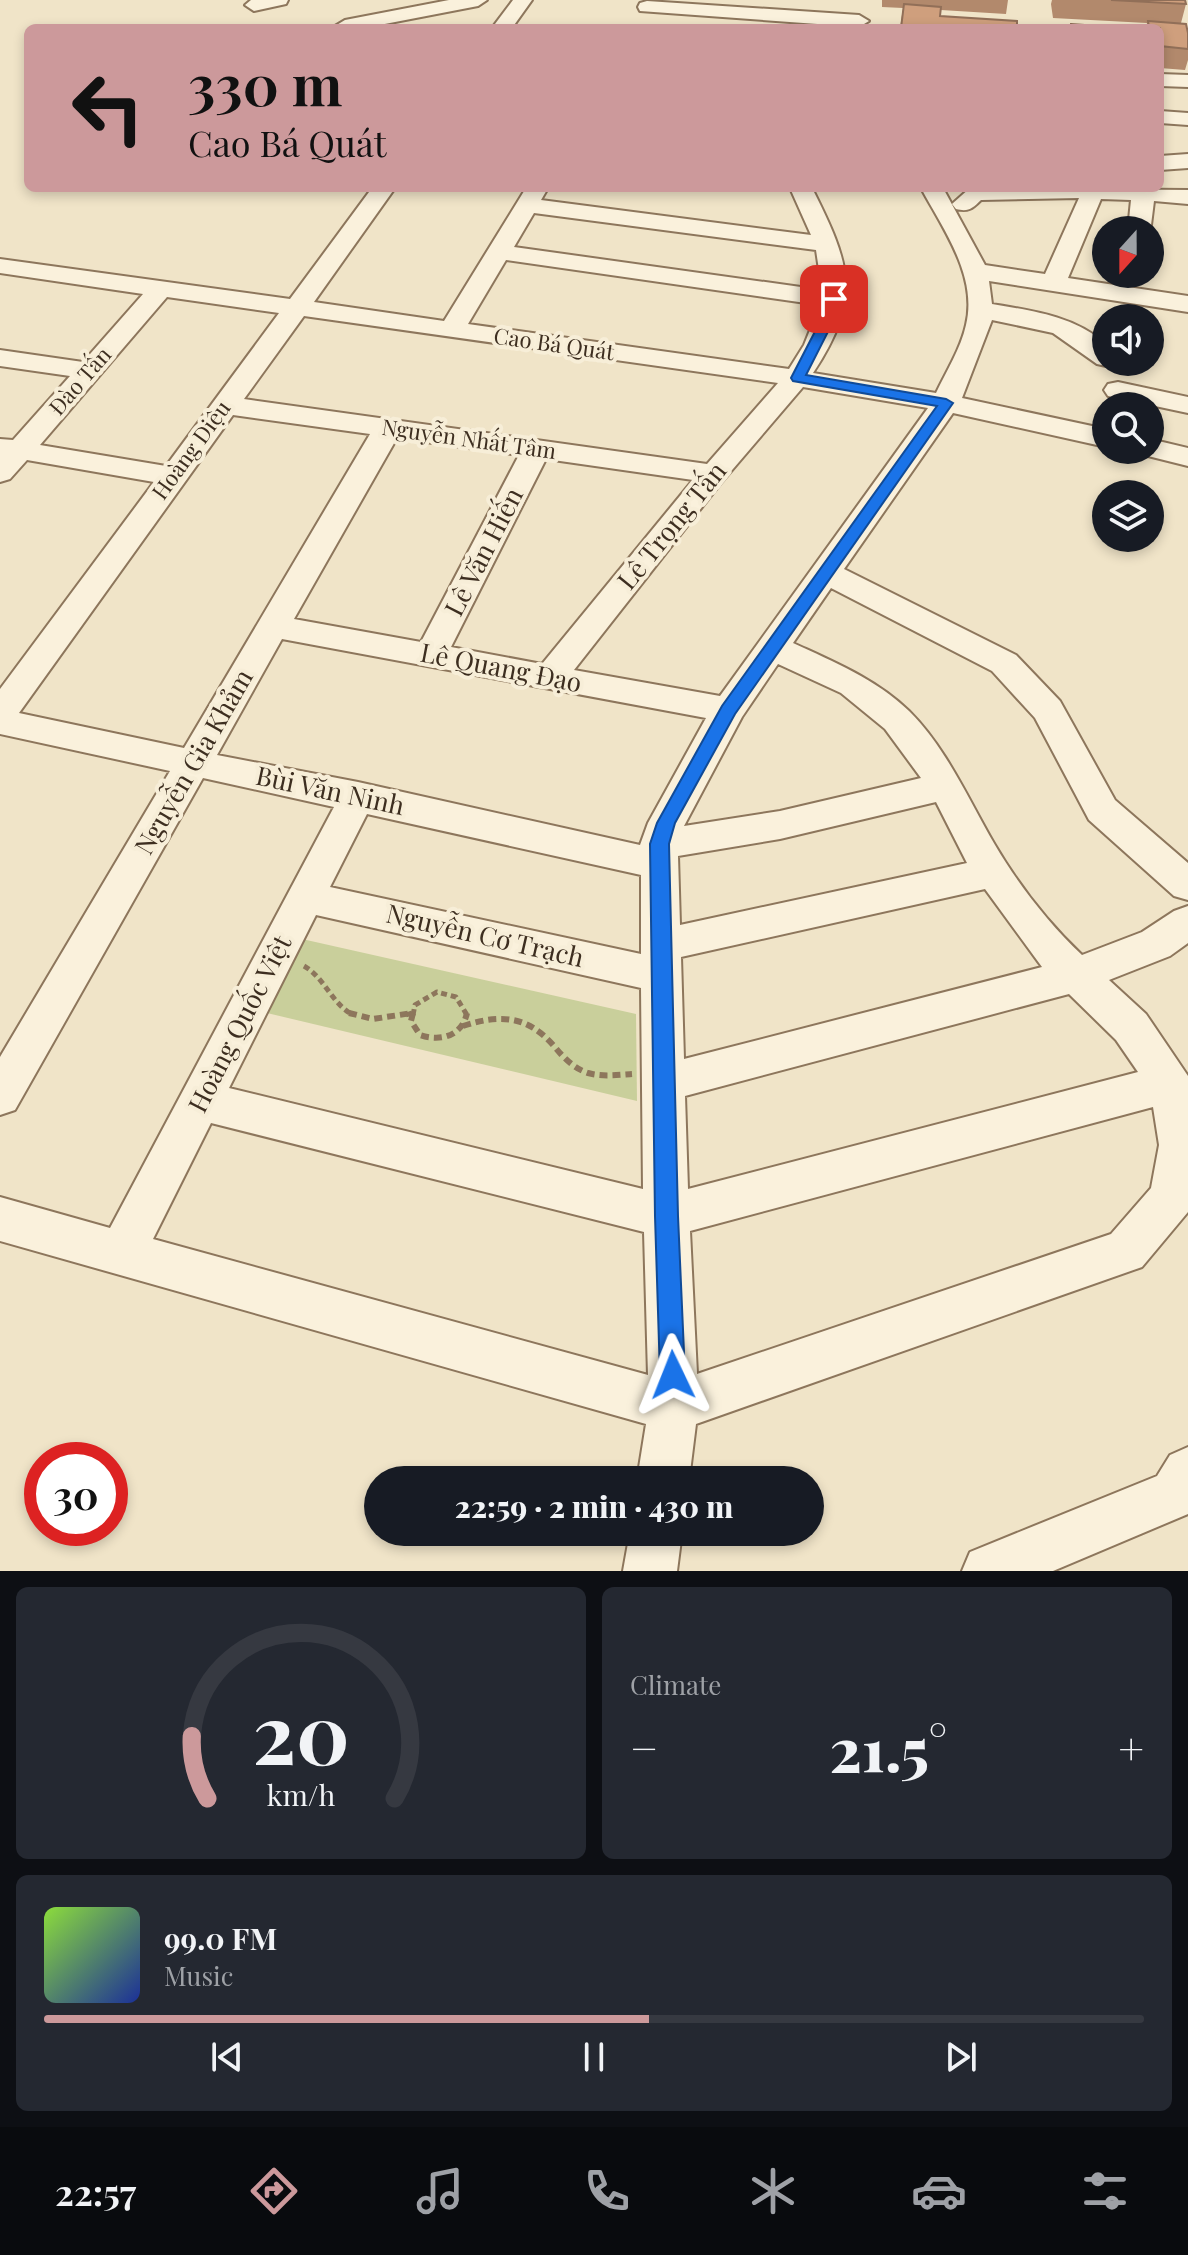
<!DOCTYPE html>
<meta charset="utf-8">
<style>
body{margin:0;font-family:"Playfair Display",serif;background:#242831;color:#f1f3f6;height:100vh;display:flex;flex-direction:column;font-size:30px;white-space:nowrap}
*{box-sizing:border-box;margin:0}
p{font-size:26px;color:#9ea1a6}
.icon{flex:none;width:44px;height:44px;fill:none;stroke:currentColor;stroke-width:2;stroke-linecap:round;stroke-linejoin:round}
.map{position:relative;height:1571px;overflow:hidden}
.panel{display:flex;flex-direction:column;gap:16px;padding:16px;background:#0d0f14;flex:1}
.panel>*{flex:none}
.hud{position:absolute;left:24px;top:24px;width:1140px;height:168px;border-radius:12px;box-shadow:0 4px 12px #0003;background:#cc999b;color:#111;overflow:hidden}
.needle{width:52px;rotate:201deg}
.controls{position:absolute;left:1092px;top:216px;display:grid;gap:16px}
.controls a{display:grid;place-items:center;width:72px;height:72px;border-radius:50%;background:#171b24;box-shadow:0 4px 12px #0003;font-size:40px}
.speed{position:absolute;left:24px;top:1442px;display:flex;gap:16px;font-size:40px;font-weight:700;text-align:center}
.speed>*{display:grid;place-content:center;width:104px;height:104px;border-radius:50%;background:#171b24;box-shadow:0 4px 12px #0003;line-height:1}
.speed .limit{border:12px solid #d22;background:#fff;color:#111}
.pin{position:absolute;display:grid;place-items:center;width:68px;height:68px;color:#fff;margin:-34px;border-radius:16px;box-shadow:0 4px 12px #0006}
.me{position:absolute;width:88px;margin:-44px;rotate:358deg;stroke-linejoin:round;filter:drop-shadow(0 0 6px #0008)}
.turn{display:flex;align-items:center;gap:28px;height:168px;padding:0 32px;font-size:36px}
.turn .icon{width:104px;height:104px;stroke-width:2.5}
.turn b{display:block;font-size:56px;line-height:68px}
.big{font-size:60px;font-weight:800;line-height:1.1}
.panel .tile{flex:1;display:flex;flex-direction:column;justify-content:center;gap:12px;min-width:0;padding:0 28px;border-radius:12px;background:#242831}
.panel .dial{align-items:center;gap:0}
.dial svg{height:208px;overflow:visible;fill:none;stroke:#363941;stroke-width:7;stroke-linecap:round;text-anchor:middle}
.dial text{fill:#f1f3f6;stroke:none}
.song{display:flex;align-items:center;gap:24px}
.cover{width:96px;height:96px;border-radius:12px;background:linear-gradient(135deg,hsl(90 70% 55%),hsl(230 70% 35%))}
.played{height:8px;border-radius:4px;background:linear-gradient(90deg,#cc999b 55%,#363941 55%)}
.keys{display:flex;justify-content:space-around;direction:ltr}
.heat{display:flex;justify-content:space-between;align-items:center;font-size:44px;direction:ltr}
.panel .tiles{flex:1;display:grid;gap:16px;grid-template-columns:1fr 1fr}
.tile:last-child{grid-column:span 2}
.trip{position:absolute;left:364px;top:1466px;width:460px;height:80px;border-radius:40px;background:#171b24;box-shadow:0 4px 12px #0003;font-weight:800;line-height:80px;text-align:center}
.tabs{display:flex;height:128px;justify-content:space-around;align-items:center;background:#090b0e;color:#9ea1a6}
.tabs .icon{width:56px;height:56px}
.tabs .selected{color:#cc999b}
.tabs b{font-size:36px;color:#f1f3f6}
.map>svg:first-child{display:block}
</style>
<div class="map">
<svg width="1188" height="1571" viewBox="0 0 1188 1571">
<rect width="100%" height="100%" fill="#f0e4c8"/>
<path fill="#c9cf9b" d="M302,939L636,1014L637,1101L267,1013Z"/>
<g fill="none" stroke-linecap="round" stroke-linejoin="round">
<defs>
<path id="minor" d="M251,0H288L286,4L254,11L245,5Z
M449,0H487L478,6L364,28L335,26L345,20Z
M513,0H532L512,28H492Z
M647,1L859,15L869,21L859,27L640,11L638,7L640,3Z
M1160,74L1188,75V87L1160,86Z
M1160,111L1188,113V125L1160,123Z
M1188,154V168L1160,170V156Z
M372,188H395L314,302L444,321L526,188H548L541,200L811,235L790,188H812C850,264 863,297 813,373L936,393C946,372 961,348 966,325C978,276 943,229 921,188H943L985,265L1045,274L1079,198L981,200C972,209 968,212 956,209L952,204L970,188L1188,190V204L1154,201L1150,233V230H1128L1131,200L1101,199L1068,278L1188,296V312L989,281L992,304C1033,311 1074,316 1106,344V362H1117L1106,366L1097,364L1053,333L992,320L962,398L1106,429V447L953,413L844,569L1016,655L1060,701L1115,800L1188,863V900L1174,896L1089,820L1035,718L992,671L831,588L793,643C834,662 876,679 909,711C947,749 968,799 995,845C1018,884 1049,924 1082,955L1142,932L1174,911L1188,906V943L1170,956L1109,980L1146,1014L1188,1076V1212L1142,1267L696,1424L689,1480H637L646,1424L0,1241V1197L110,1228L334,807L203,778L15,1110L0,1115V1057L170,771L0,734V689L154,482L27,460L10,479L0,482V439L13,440L70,376L0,366V350L83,362L143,294L0,273V259L290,299ZM534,213L816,250L822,290L514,247ZM506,260L820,305L804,345L789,369L468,324ZM167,297L279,313L166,466L40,445ZM304,316L778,383L707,464L244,399ZM803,387L928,408L720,696L574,670L721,483ZM233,415L370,434L184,748L19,713ZM397,438L519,455L421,642L294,619ZM546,459L693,480L542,664L451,647ZM282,639L706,718L648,823L640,845L358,782L217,755ZM778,664L841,693L885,729L921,778L780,811L684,826L742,717ZM936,802L967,863L680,925L678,856L780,839ZM367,814L641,875V954L330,887ZM985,889L1042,967L684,1059L681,957ZM316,915L641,988L643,1189L229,1088ZM1069,994L1116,1040L1138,1072L688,1189L685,1096ZM1153,1107L1159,1145L1151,1188L1111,1234L697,1374L690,1231ZM211,1123L644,1232L648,1375L153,1239Z
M1118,382L1188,397V413L1108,396L1104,390L1108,384Z
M1150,439L1188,448V466L1140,454L1137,450H1150Z
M1188,1447V1514L1053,1571H962L970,1552L1157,1476L1170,1455Z
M630,1532H682L677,1571H623Z"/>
</defs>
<use href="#minor" stroke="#8d765c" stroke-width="4"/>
<path stroke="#8d765c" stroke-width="5" stroke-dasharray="6 4" stroke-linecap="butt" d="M304,966C325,978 331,1003 353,1015
M406,1015L412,1013
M413,1015L415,1005L437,992L456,997L467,1015"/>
<path stroke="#8d765c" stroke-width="6" stroke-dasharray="8 5" stroke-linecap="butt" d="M349,1013L373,1019L412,1013
M413,1013L411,1021L420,1035C441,1042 462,1036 467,1013
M463,1026C500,1014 527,1015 554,1046C563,1057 573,1068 588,1073C602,1077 617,1075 632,1074"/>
<use href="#minor" fill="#faf1dc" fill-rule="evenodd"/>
</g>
<path fill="#b2896c" d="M882,0H1008L1006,14L941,10L940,16L1017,28H900L903,8L882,7Z
M1052,0H1185L1186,4L1181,23L1188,33V60L1185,70L1160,68V28H1146L1147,23L1053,18L1051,4Z"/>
<path fill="#cf9f7d" stroke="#916f58" stroke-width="2" d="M1111,0H1185L1186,4Z
M904,4L941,7L940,16L1017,21V28H901Z
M1148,21L1186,24L1188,33V49L1160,46V28H1149Z
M1071,24L1126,28H1071Z"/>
<path fill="#1a73e8" stroke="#114b97" stroke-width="2" d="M829,297L840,299L836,316L806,375L946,399L953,403L735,714L675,823L669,844L678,1216L685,1375L681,1384L673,1388L664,1384L660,1375L655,1216L650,844L657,823L722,706L937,406L793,381L791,378L823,316Z"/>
<g text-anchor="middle" stroke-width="8" stroke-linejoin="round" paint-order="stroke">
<g font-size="22" fill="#3d2e20" stroke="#f7eed8">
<text transform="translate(554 344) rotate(8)" y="8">Cao Bá Quát</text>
<text transform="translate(80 381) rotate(-49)" y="8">Đào Tấn</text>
<text transform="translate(469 439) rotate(8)" y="8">Nguyễn Nhất Tâm</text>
<text transform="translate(191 450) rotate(-54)" y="8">Hoàng Diệu</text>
</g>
<g font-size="26" fill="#3d2e20" stroke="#f7eed8">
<text transform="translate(672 526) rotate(-51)" y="9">Lê Trọng Tấn</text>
<text transform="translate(484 552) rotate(-63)" y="9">Lê Văn Hiến</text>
<text transform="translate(501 668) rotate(11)" y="9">Lê Quang Đạo</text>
<text transform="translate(194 762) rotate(-60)" y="9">Nguyễn Gia Khảm</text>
<text transform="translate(330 791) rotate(12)" y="9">Bùi Văn Ninh</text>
<text transform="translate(485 936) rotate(13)" y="9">Nguyễn Cơ Trạch</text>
<text transform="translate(240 1024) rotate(-63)" y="9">Hoàng Quốc Việt</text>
</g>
</g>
</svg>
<div class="controls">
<a><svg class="needle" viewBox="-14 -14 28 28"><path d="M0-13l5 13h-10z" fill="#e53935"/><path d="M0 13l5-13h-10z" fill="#9ea1a6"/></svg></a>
<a><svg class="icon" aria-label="sound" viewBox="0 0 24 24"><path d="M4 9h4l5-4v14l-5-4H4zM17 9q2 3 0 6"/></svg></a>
<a><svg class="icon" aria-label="search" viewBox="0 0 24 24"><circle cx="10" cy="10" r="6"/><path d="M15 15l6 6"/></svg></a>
<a><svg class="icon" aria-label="layers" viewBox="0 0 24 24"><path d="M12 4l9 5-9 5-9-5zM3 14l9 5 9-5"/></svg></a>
</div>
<div class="speed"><div class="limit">30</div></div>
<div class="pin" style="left:834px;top:299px;background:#d93025"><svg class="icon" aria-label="arrive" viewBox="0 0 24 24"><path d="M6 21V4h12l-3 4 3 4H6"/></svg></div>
<svg class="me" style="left:673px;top:1375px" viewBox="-20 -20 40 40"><path d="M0-17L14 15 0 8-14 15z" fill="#1a73e8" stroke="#fff" stroke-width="4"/></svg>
<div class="trip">22:59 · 2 min · 430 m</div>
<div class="hud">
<div class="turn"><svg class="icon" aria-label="left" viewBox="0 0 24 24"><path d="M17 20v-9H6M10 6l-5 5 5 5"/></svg><div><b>330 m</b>Cao Bá Quát</div></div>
</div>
</div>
<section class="panel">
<div class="tiles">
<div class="tile dial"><svg viewBox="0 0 100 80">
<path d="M14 69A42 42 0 1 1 86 69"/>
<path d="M14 69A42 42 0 0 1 8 45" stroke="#cc999b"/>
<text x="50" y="56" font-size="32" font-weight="700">20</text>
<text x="50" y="72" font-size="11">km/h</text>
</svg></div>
<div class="tile"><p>Climate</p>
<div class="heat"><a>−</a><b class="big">21.5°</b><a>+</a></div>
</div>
<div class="tile">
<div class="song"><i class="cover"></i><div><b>99.0 FM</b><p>Music</p></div></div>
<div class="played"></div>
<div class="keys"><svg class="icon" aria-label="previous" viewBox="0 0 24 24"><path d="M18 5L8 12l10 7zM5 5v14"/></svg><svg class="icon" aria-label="pause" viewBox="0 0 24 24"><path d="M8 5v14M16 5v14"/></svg><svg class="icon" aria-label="next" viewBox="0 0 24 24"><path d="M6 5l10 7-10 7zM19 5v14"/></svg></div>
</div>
</div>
</section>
<nav class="tabs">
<b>22:57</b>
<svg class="icon selected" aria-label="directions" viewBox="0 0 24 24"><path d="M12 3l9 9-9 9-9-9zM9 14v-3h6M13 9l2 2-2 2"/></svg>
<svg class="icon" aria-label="music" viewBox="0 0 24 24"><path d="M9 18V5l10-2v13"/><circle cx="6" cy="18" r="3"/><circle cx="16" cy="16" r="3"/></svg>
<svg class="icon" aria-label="phone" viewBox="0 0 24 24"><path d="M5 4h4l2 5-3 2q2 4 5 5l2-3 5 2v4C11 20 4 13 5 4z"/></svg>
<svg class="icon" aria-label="climate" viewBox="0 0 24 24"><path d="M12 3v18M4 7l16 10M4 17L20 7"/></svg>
<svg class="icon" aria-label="car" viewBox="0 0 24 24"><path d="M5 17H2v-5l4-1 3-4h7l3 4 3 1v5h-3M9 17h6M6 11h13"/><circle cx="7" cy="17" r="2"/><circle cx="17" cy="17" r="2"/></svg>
<svg class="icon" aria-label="filters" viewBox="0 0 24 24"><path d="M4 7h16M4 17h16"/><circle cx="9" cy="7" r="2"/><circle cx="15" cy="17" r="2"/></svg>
</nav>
